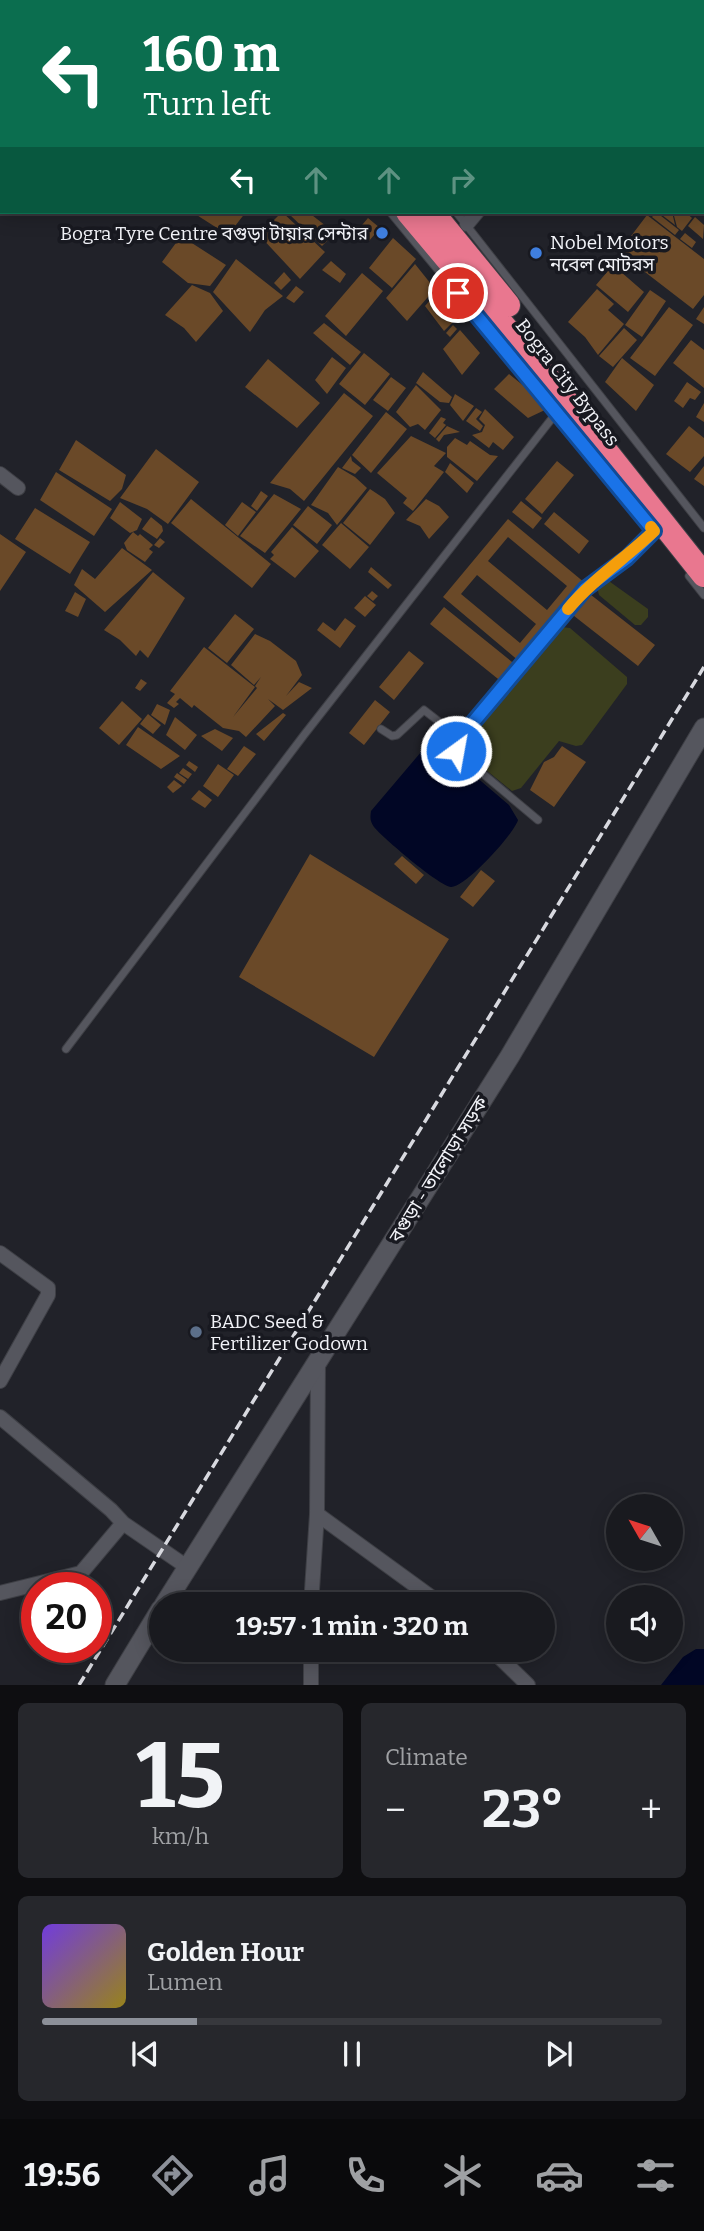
<!DOCTYPE html>
<meta charset="utf-8">
<style>
body{margin:0;font-family:Bitter,"Noto Sans Bengali",serif;background:#26272c;color:#f1f3f6;height:100vh;display:flex;flex-direction:column;font-size:26px;white-space:nowrap}
*{box-sizing:border-box;margin:0}
p{font-size:23px;color:#9fa1a4}
.icon{flex:none;width:38px;height:38px;fill:none;stroke:currentColor;stroke-width:2;stroke-linecap:round;stroke-linejoin:round}
.map{position:relative;height:1685px;overflow:hidden}
.details{display:flex;flex-direction:column;gap:18px;padding:18px;background:#0e0e11;flex:1}
.details>*{flex:none}
.hud{position:absolute;left:0px;top:0px;width:705px;height:214px;box-shadow:0 4px 18px #0003,0 0 0 2px #37383d;background:#0b6e4f;color:#fff;overflow:hidden}
.needle{width:46px;rotate:309deg}
.tools{position:absolute;left:606px;top:1494px;display:grid;gap:14px}
.tools a{display:grid;place-items:center;width:77px;height:77px;border-radius:50%;background:#191a1f;box-shadow:0 4px 18px #0003,0 0 0 2px #37383d;font-size:35px}
.speed{position:absolute;left:21px;top:1572px;display:flex;gap:14px;font-size:35px;font-weight:700;text-align:center}
.speed>*{display:grid;place-content:center;width:91px;height:91px;border-radius:50%;background:#191a1f;box-shadow:0 4px 18px #0003,0 0 0 2px #37383d;line-height:1}
.speed .limit{border:10px solid #d22;background:#fff;color:#111}
.pin{position:absolute;display:grid;place-items:center;width:60px;height:60px;color:#fff;margin:-30px;border:4px solid #fff;border-radius:50%;box-shadow:0 2px 7px #0007}
.me{position:absolute;width:77px;margin:-38px;rotate:32deg;stroke-linejoin:round;filter:drop-shadow(0 0 5px #0008)}
.turn{display:flex;align-items:center;gap:24px;height:147px;padding:0 28px;font-size:32px}
.turn .icon{width:91px;height:91px;stroke-width:2.5}
.turn b{display:block;font-size:49px;line-height:60px}
.lanes{display:flex;align-items:center;height:66px;padding:0 28px;background:#0003;justify-content:center;gap:35px;direction:ltr}
.lanes .off{opacity:.35}
.big{font-size:52px;font-weight:700;line-height:1.1}
.details .tile{flex:1;display:flex;flex-direction:column;justify-content:center;gap:10px;min-width:0;padding:0 24px;border-radius:10px;background:#26272c}
.details .dial{align-items:center;gap:0}
.dial b{font-size:91px;line-height:1}
.song{display:flex;align-items:center;gap:21px}
.cover{width:84px;height:84px;border-radius:10px;background:linear-gradient(135deg,hsl(260 70% 55%),hsl(50 70% 35%))}
.played{height:7px;border-radius:4px;background:linear-gradient(90deg,#8c9099 25%,#37383d 25%)}
.keys{display:flex;justify-content:space-around;direction:ltr}
.heat{display:flex;justify-content:space-between;align-items:center;font-size:38px;direction:ltr}
.details .tiles{flex:1;display:grid;gap:18px;grid-template-columns:1fr 1fr}
.tile:last-child{grid-column:span 2}
.trip{position:absolute;left:149px;top:1592px;width:406px;height:70px;border-radius:35px;background:#191a1f;box-shadow:0 4px 18px #0003,0 0 0 2px #37383d;font-weight:700;line-height:70px;text-align:center}
.dock{display:flex;height:112px;justify-content:space-around;align-items:center;background:#0a0a0c;color:#9fa1a4}
.dock .icon{width:49px;height:49px}
.dock .selected{color:#8c9099}
.dock b{font-size:32px;color:#f1f3f6}
.map>svg:first-child{display:block}
</style>
<div class="map">
<svg width="704" height="1685" viewBox="0 0 704 1685">
<rect width="100%" height="100%" fill="#212229"/>
<path fill="#3b3e1e" d="M606,579L648,609V617L641,625H635L599,595L597,587Z
M561,627L570,628L627,677V684L582,745L576,746L559,741L521,788L512,791L470,757L465,743Z"/>
<path fill="#010625" d="M427,745L438,746L448,753L509,805L518,820C514,834 465,888 451,887C439,886 382,837 374,827C370,821 370,818 371,811Z
M696,1649H704V1685H661L683,1657Z"/>
<path fill="#6a4928" fill-rule="evenodd" d="M192,212H246L228,235Z
M282,212L325,252L300,279L259,235Z
M287,212H308L335,233L322,246Z
M656,212L679,230L675,235L652,217Z
M658,212H672L675,225Z
M673,212H685L692,218L682,231L677,227Z
M647,215L704,259V295L693,309L619,252Z
M695,217L704,225L703,239L688,226Z
M368,218L380,228L369,241L357,231Z
M685,233L696,242L692,248L680,239Z
M181,236L226,265L210,286L188,283L162,262Z
M393,238L416,259L392,288L369,268Z
M236,259L283,296L265,310L250,332L213,292Z
M331,261L346,274L340,283L322,270Z
M415,264L435,289L407,321L386,298Z
M613,265L644,292L628,312L596,285Z
M284,272L291,280L281,290L274,283Z
M362,273L383,291L346,336L325,316Z
M192,285L210,293L223,311L196,342L184,328L165,315Z
M296,286L304,292L294,303L286,298Z
M597,289L614,304L608,310L624,324L598,355L585,337L568,322Z
M650,290L666,301L642,337L625,325Z
M438,291L458,317L444,331L425,306Z
M669,307L693,325L655,376L630,358Z
M704,307V324L696,319Z
M324,323L361,352L350,365L313,333Z
M453,325L457,329L450,337L446,333Z
M624,328L637,340L613,367L599,356Z
M460,330L480,353L462,375L443,349Z
M691,340L704,350V388L673,363Z
M364,353L390,374L365,405L339,384Z
M332,357L346,368L327,394L315,380Z
M622,358L654,385L636,411L605,382Z
M268,359L320,403L297,428L245,387Z
M423,372L452,397L449,403L440,402L416,383Z
M509,374L540,399L547,409L528,418L494,389Z
M391,377L406,388L388,411L373,400Z
M687,382L701,392L695,400L690,398L683,408L674,401Z
M416,385L441,410L425,430L418,424L410,427L396,412Z
M344,393L373,416L304,501L290,489L270,483Z
M455,394L474,406L463,421L450,405Z
M704,403V422L696,417Z
M476,408L482,412L476,419L483,426L480,431L466,421Z
M485,409L514,437L503,450L493,442L489,448L472,435L482,432L485,425L479,419Z
M386,412L407,429L371,473L352,455Z
M441,417L446,419L443,423L446,425L435,438L429,433Z
M447,426L460,432L444,435L439,442L436,439Z
M689,426L704,438V456L690,472L666,454Z
M411,436L446,453L434,466L444,472L413,511L403,503L407,498L377,473Z
M455,438L467,445L470,441L490,455L498,456L477,481L447,457V447Z
M76,440L126,475L122,489L110,501L59,470Z
M156,449L199,482L168,524L147,509L120,498Z
M351,456L352,461L361,468L355,474L342,468Z
M557,461L574,475L542,514L525,499Z
M450,463L474,483L467,493L445,472Z
M704,466V486L694,479Z
M338,467L355,477L367,488L337,525L328,513L311,505Z
M56,472L112,509L94,536L40,500Z
M370,489L385,499L395,513L370,545L343,523Z
M261,491L268,496L257,511L251,506Z
M274,494L301,509L265,553L240,536Z
M191,499L271,564L252,588L171,523Z
M426,499L439,506L449,517L429,539L420,526L406,520Z
M521,501L542,518L533,529L512,512Z
M120,502L142,519L137,530L130,533L110,518Z
M242,502L256,512L238,536L225,525Z
M308,506L332,525L317,544L293,525Z
M35,508L90,542L70,574L15,539Z
M554,512L589,541L579,554L544,524Z
M151,517L162,526L163,531L157,539L142,529Z
M508,519L585,583L520,662L443,597ZM508,537L567,586L547,610L488,561ZM477,575L536,624L520,643L461,594Z
M341,523L369,547L350,569L322,545Z
M292,527L319,551L295,578L270,559L274,555L271,552Z
M133,532L138,536L140,534L153,545L149,549L153,552L145,562L127,550L124,543Z
M0,534L26,552L0,591Z
M160,538L165,542L159,548L154,545Z
M122,548L152,570L105,612L74,585L82,569L95,579Z
M371,567L392,585L388,589L368,572Z
M153,572L185,598L148,658L140,650L136,656L120,640L104,630Z
M372,591L378,596L373,601L367,596Z
M586,591L655,645L638,666L569,612Z
M75,592L86,599L78,617L65,611Z
M365,596L376,605L365,617L354,608Z
M444,607L517,666L503,683L430,624Z
M235,614L254,629L227,663L208,648Z
M345,618L356,626L340,648L317,630L323,622L335,631Z
M255,634L270,641L296,661L302,675L286,696L299,682L312,688L283,710L268,699L275,706L246,737L239,731L223,728L194,705L192,708L180,698L176,702L179,704L174,708L167,703L175,694L170,691L204,647L255,687L233,717L257,688L255,686L261,677L254,685L231,665Z
M409,651L424,663L394,700L379,687Z
M141,679L147,683L140,691L135,688Z
M375,700L390,712L364,745L349,733Z
M122,701L142,719L119,745L99,728Z
M157,704L170,710L165,725L151,715Z
M283,713L286,715L264,741L256,734Z
M148,714L161,725L153,734L140,724Z
M175,717L197,735L185,750L166,735Z
M138,727L180,756L161,769L126,745Z
M215,729L233,738L222,751L201,736Z
M244,746L256,754L238,776L227,769Z
M562,746L586,762L554,807L530,790L544,762L554,757Z
M189,761L198,767L195,772L186,765Z
M218,764L234,775L218,797L203,786Z
M183,768L192,774L188,779L179,773Z
M177,773L187,780L184,784L174,777Z
M174,780L182,786L173,793L167,787Z
M199,790L212,800L205,808L191,799Z
M310,854L449,939L374,1057L239,977Z
M402,856L424,875L416,884L394,864Z
M481,870L495,881L473,907L460,897Z"/>
<g fill="none" stroke-linecap="round" stroke-linejoin="round">
<defs>
<path id="lane" d="M213,0L215,2
M274,0L275,2
M390,212L636,509
M456,212L704,528
M689,576L704,595
M381,729L392,736L397,735L424,710L460,738
M538,820L457,752L456,744L585,589L627,558L654,531
M66,1049L304,735L557,412"/>
<path id="street" d="M95,2L96,0
M401,2L402,0
M590,2V0
M0,114L2,112
M467,224L477,212
M0,474L18,488
M0,1253L48,1288V1295L0,1381
M0,1417L111,1510L123,1523L187,1567
M317,1514L442,1605
M0,1593L81,1573L123,1523
M311,1605L317,1514L318,1361
M492,1650L528,1685
M311,1685V1650"/>
<path id="secondary" d="M164,1605L510,1056L704,728
M115,1685L161,1609"/>
<path id="highway" d="M229,0L231,2
M251,0L252,2
M408,212L554,386L704,575
M432,212L508,305"/>
</defs>
<use href="#lane" stroke="#3e3f45" stroke-width="9"/>
<use href="#street" stroke="#3e3f45" stroke-width="16"/>
<use href="#secondary" stroke="#3e3f45" stroke-width="21"/>
<use href="#highway" stroke="#3e3f45" stroke-width="26"/>
<use href="#lane" stroke="#55565e" stroke-width="7"/>
<use href="#street" stroke="#55565e" stroke-width="14"/>
<use href="#secondary" stroke="#55565e" stroke-width="19"/>
<use href="#highway" stroke="#e9778f" stroke-width="24"/>
<path stroke="#d8d9df" stroke-width="3.5" stroke-dasharray="10 5" stroke-linecap="butt" d="M79,1685L704,667"/>
</g>
<g fill="none" stroke-linecap="round" stroke-linejoin="round">
<defs>
<path id="route" d="M456,751L460,738L585,589L627,558L654,531L458,293"/>
</defs>
<use href="#route" stroke="#114b97" stroke-width="18"/>
<use href="#route" stroke="#1a73e8" stroke-width="12"/>
<path stroke="#f59e0b" stroke-width="12" d="M568,609C593,579 626,558 654,531L651,527"/>
</g>
<g fill="#3f7fe0" stroke="#181920" stroke-width="2.5">
<circle cx="382" cy="233" r="7"/>
<circle cx="536" cy="253" r="7"/>
</g>
<circle fill="#5c6f8a" stroke="#181920" stroke-width="2.5" cx="196" cy="1332" r="7"/>
<g text-anchor="middle" stroke-width="7" stroke-linejoin="round" paint-order="stroke">
<g font-size="19" fill="#f2f3f8" stroke="#181920" text-anchor="start">
<text x="368" y="240" text-anchor="end">Bogra Tyre Centre বগুড়া টায়ার সেন্টার</text>
<text x="550" y="249">Nobel Motors<tspan x="550" dy="22">নবেল মোটরস</tspan></text>
<text x="210" y="1328">BADC Seed &amp;<tspan x="210" dy="22">Fertilizer Godown</tspan></text>
</g>
<g font-size="19" fill="#f2f3f8" stroke="#181920">
<text transform="translate(568 382) rotate(52)" y="7">Bogra City Bypass</text>
<text transform="translate(438 1169) rotate(-58)" y="7">বগুড়া - তালোড়া সড়ক</text>
</g>
</g>
</svg>
<div class="tools">
<a><svg class="needle" viewBox="-14 -14 28 28"><path d="M0-13l5 13h-10z" fill="#e53935"/><path d="M0 13l5-13h-10z" fill="#9fa1a4"/></svg></a>
<a><svg class="icon" aria-label="sound" viewBox="0 0 24 24"><path d="M4 9h4l5-4v14l-5-4H4zM17 9q2 3 0 6"/></svg></a>
</div>
<div class="speed"><div class="limit">20</div></div>
<div class="pin" style="left:458px;top:293px;background:#d93025"><svg class="icon" aria-label="arrive" viewBox="0 0 24 24"><path d="M6 21V4h12l-3 4 3 4H6"/></svg></div>
<svg class="me" style="left:456px;top:751px" viewBox="-20 -20 40 40"><circle r="17" fill="#1a73e8" stroke="#fff" stroke-width="3"/><path d="M0-11L8 9 0 5-8 9z" fill="#fff"/></svg>
<div class="trip">19:57 · 1 min · 320 m</div>
<div class="hud">
<div class="turn"><svg class="icon" aria-label="left" viewBox="0 0 24 24"><path d="M17 20v-9H6M10 6l-5 5 5 5"/></svg><div><b>160 m</b>Turn left</div></div>
<div class="lanes"><svg class="icon" aria-label="left" viewBox="0 0 24 24"><path d="M17 20v-9H6M10 6l-5 5 5 5"/></svg><svg class="icon off" aria-label="ahead" viewBox="0 0 24 24"><path d="M12 20V5M6 11l6-6 6 6"/></svg><svg class="icon off" aria-label="ahead" viewBox="0 0 24 24"><path d="M12 20V5M6 11l6-6 6 6"/></svg><svg class="icon off" aria-label="right" viewBox="0 0 24 24"><path d="M7 20v-9h11M14 6l5 5-5 5"/></svg></div>
</div>
</div>
<section class="details">
<div class="tiles">
<div class="tile dial"><b>15</b><p>km/h</p></div>
<div class="tile"><p>Climate</p>
<div class="heat"><a>−</a><b class="big">23°</b><a>+</a></div>
</div>
<div class="tile">
<div class="song"><i class="cover"></i><div><b>Golden Hour</b><p>Lumen</p></div></div>
<div class="played"></div>
<div class="keys"><svg class="icon" aria-label="previous" viewBox="0 0 24 24"><path d="M18 5L8 12l10 7zM5 5v14"/></svg><svg class="icon" aria-label="pause" viewBox="0 0 24 24"><path d="M8 5v14M16 5v14"/></svg><svg class="icon" aria-label="next" viewBox="0 0 24 24"><path d="M6 5l10 7-10 7zM19 5v14"/></svg></div>
</div>
</div>
</section>
<nav class="dock">
<b>19:56</b>
<svg class="icon selected" aria-label="directions" viewBox="0 0 24 24"><path d="M12 3l9 9-9 9-9-9zM9 14v-3h6M13 9l2 2-2 2"/></svg>
<svg class="icon" aria-label="music" viewBox="0 0 24 24"><path d="M9 18V5l10-2v13"/><circle cx="6" cy="18" r="3"/><circle cx="16" cy="16" r="3"/></svg>
<svg class="icon" aria-label="phone" viewBox="0 0 24 24"><path d="M5 4h4l2 5-3 2q2 4 5 5l2-3 5 2v4C11 20 4 13 5 4z"/></svg>
<svg class="icon" aria-label="climate" viewBox="0 0 24 24"><path d="M12 3v18M4 7l16 10M4 17L20 7"/></svg>
<svg class="icon" aria-label="car" viewBox="0 0 24 24"><path d="M5 17H2v-5l4-1 3-4h7l3 4 3 1v5h-3M9 17h6M6 11h13"/><circle cx="7" cy="17" r="2"/><circle cx="17" cy="17" r="2"/></svg>
<svg class="icon" aria-label="filters" viewBox="0 0 24 24"><path d="M4 7h16M4 17h16"/><circle cx="9" cy="7" r="2"/><circle cx="15" cy="17" r="2"/></svg>
</nav>
